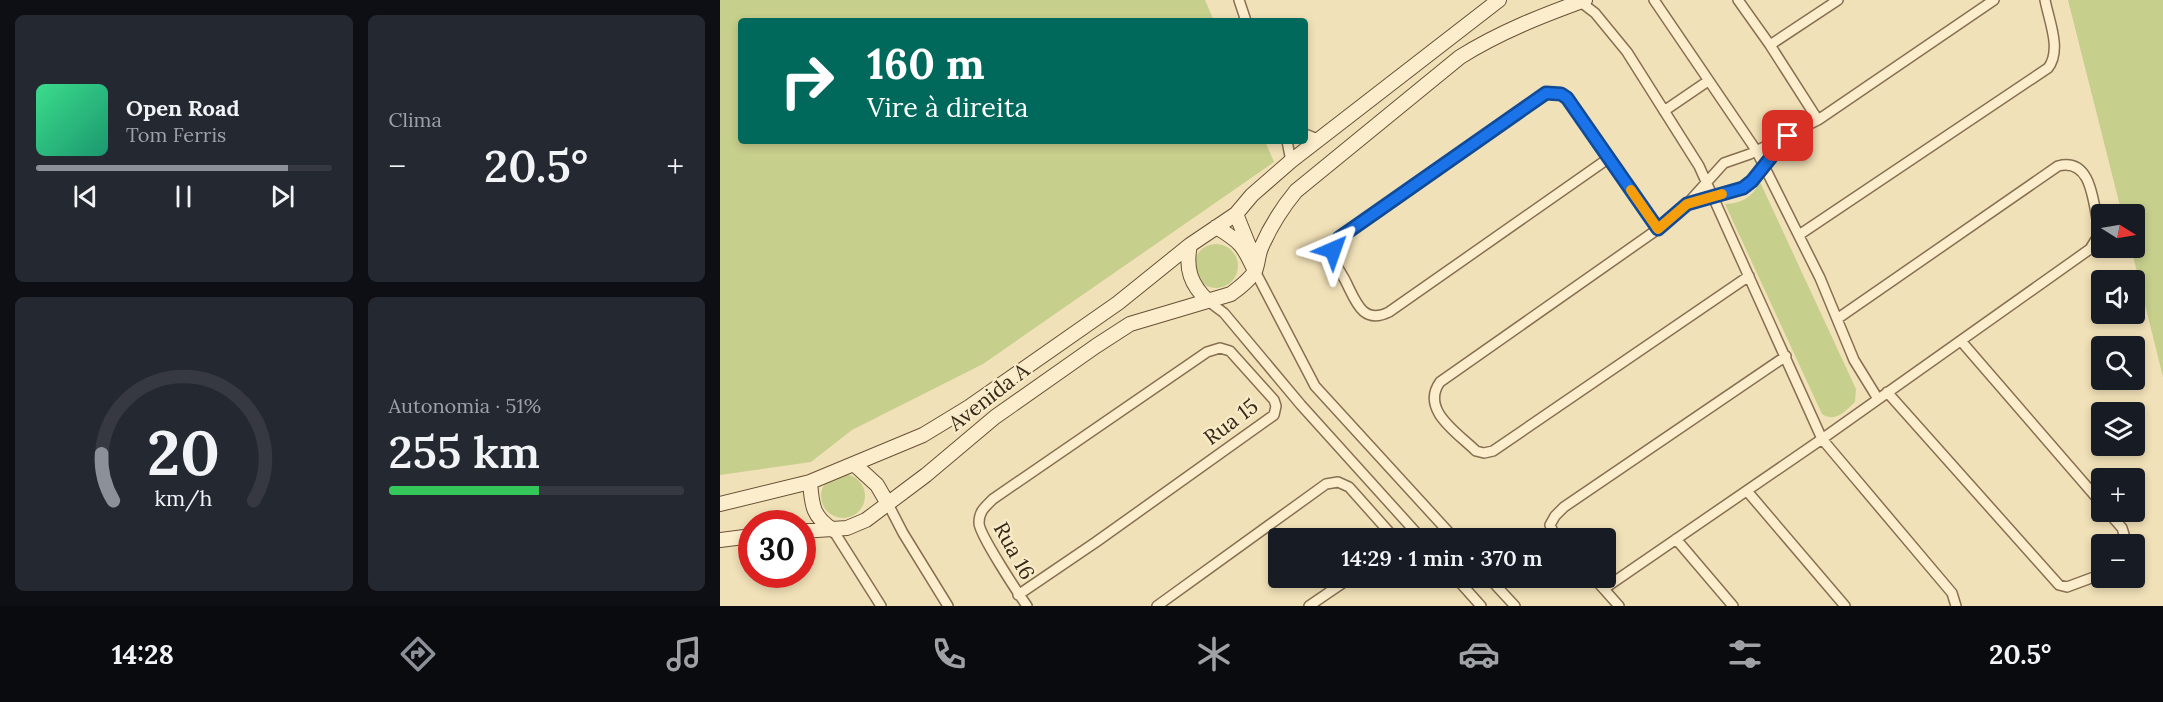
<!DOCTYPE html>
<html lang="pt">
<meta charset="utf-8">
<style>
body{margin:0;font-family:Lora,serif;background:#242831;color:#f1f3f6;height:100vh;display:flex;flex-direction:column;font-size:22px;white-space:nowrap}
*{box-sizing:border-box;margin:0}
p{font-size:20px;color:#9ea1a6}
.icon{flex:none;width:33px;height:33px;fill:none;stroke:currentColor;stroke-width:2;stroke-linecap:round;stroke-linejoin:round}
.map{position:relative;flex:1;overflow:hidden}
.details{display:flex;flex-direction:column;gap:15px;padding:15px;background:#0d0f14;width:720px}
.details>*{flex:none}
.banner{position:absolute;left:18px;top:18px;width:570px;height:126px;border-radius:6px;box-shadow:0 3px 9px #0003;background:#00695c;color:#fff;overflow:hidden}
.needle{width:39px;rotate:101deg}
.controls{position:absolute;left:1371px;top:204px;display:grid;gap:12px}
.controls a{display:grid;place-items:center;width:54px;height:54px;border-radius:6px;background:#171b24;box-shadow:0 3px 9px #0003;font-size:30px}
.speed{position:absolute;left:18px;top:510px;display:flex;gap:12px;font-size:30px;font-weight:700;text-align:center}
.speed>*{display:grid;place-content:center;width:78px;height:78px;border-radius:50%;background:#171b24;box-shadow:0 3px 9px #0003;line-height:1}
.speed .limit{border:9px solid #d22;background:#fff;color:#111}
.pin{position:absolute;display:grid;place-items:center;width:51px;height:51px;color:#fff;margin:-26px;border-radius:12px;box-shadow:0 3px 9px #0006}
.me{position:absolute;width:66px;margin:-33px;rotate:43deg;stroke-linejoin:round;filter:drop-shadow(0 0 4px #0008)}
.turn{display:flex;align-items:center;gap:21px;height:126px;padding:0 30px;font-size:27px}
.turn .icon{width:78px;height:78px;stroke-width:2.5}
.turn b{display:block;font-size:42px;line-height:51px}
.big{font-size:45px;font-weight:600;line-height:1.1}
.details .widget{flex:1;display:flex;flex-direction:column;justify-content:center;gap:9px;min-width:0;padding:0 21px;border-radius:9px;background:#242831}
.details .dial{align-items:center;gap:0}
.dial svg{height:156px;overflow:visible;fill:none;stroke:#363941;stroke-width:7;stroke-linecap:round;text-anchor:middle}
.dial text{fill:#f1f3f6;stroke:none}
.song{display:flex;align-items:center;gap:18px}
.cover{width:72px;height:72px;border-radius:9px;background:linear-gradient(135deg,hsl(150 70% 55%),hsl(160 70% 35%))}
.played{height:6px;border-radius:3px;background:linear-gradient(90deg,#8c9099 85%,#363941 85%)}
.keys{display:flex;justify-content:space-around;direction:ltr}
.heat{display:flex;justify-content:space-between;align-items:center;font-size:33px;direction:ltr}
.charge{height:9px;border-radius:4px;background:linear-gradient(90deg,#34c759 51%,#363941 0)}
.details .tiles{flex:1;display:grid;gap:15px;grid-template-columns:repeat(2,1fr)}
.trip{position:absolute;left:548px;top:528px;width:348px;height:60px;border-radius:6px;background:#171b24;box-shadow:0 3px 9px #0003;font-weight:600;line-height:60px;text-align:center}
.menu{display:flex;height:96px;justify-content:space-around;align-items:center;background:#090b0e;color:#9ea1a6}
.menu .icon{width:42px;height:42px}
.menu .on{color:#8c9099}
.menu b{font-size:27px;color:#f1f3f6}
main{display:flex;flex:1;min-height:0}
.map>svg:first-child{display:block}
</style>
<main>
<section class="details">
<div class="tiles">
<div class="widget">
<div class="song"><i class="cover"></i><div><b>Open Road</b><p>Tom Ferris</p></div></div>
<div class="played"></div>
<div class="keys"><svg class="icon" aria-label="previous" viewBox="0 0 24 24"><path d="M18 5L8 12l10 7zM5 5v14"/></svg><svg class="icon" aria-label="pause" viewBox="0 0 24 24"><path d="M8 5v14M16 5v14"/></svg><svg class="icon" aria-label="next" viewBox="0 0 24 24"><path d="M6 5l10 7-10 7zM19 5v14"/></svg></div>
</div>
<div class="widget"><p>Clima</p>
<div class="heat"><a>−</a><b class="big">20.5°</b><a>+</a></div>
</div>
<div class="widget dial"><svg viewBox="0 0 100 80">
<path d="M14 69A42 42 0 1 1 86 69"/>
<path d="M14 69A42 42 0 0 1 8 45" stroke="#8c9099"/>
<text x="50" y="56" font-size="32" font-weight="700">20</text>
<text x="50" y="72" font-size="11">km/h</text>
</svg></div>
<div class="widget"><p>Autonomia · 51%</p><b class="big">255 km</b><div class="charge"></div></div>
</div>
</section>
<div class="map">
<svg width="1443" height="606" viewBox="0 0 1443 606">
<rect width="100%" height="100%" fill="#f1e1b8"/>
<path fill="#c7cf8c" d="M0,0H485L494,21H21V141H545L554,162L263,364L132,430L91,462L0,475Z
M1348,0H1443V377L1411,248H1414V214H1402Z
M1040,182L1136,389L1135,402C1125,411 1116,423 1102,414L1005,204C1023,203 1032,197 1040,182Z
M474 266a22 22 0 1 1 44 0a22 22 0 1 1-44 0Z
M101 496a22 22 0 1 1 44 0a22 22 0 1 1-44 0Z"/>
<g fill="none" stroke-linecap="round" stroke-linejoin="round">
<defs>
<path id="minor" d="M519,0L526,21
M858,0L875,13L907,52L979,166L1102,439L1232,593L1236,606
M934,0L1036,150L1100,278L1134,360L1158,399
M1018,0L1050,45L1098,120
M1050,45L1118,0
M944,111L988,81
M585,134L600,140
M567,141L571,161
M889,158L669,312C643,325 636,302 626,282C622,274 615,265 613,256C611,249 615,243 619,238L826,93C835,92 840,93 847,98L938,229
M967,203L1023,188L1032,181L1066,138
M1079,235L1328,68C1342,50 1329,21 1325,0
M535,271L595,386L734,538
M1029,276L773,451L764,453L756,451C738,433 700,410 720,382L938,229L967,204L1004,163L1030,154L1098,120L1274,0
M488,301L504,313L581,405L701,538
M1241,341L1382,504
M1167,392L1339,585L1347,587L1382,574
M1027,491L1125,606
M168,504L183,533L228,606
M1388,512L1402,528L1407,544
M113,530L161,606
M836,538L830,525L835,516L844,507L1066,356
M956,539L1013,606
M736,578L761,606
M769,578L795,606
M874,578L899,606
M885,588L1102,439L1370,249L1378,236L1379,229C1373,205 1373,157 1338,166L1117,319
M298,595L376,542L554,415L556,406L554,400L510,351L500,348L487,352L273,499C265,507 259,511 259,523C259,534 298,593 307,606
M437,606L606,484L618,482L629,487L670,533L669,538
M589,606L630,578"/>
<path id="secondary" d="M516,214L531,251
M496,227C521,242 523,245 535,271
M470,245C465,269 471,285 488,301
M134,464L157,485L168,504
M90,482C92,505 92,516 113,530
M0,504L90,482L203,435L249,407L398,303L470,245L516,214L532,195L571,161L779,0
M82,531L127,528L146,520L206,475L275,417L376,346L410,324L511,294C519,288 530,280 535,271C538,264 538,255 541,248C550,227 562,208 576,191L740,57C780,32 821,16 865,0
M0,540L32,536"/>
</defs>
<use href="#minor" stroke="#886f52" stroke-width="12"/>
<use href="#secondary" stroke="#6a5036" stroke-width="16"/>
<use href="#minor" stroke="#fceecc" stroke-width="9"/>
<use href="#secondary" stroke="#fceecc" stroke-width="14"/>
</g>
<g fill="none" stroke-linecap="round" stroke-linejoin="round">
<defs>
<path id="route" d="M613,250L619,238L826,93L841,94L847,98L938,229L967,204L1023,188L1032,181L1068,136"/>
</defs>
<use href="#route" stroke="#114b97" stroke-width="15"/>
<use href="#route" stroke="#1a73e8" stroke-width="10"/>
<path stroke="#f59e0b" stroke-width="10" d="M911,190L938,229L967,204L1002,194"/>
</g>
<g text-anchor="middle" stroke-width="4.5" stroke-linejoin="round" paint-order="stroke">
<g font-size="21" fill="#362719" stroke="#f8ebc8">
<text transform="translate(269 397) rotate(-38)" y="7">Avenida A</text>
<text transform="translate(511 422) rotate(-37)" y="7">Rua 15</text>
<text transform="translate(294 551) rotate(61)" y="7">Rua 16</text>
</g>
</g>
</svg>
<div class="controls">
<a><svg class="needle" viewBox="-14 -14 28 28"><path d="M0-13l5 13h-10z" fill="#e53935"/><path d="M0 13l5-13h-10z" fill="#9ea1a6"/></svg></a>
<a><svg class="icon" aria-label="sound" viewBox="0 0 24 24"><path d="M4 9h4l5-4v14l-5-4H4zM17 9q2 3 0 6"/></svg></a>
<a><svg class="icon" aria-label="search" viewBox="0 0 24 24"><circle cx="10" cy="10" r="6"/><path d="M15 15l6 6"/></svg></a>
<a><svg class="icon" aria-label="layers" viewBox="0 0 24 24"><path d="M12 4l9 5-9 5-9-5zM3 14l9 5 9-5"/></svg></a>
<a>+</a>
<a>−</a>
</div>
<div class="speed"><div class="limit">30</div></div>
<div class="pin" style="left:1068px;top:136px;background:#d93025"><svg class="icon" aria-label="arrive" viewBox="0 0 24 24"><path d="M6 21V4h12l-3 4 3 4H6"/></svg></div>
<svg class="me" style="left:613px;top:250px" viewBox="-20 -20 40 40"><path d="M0-17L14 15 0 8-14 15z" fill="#1a73e8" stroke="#fff" stroke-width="4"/></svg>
<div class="trip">14:29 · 1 min · 370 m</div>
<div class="banner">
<div class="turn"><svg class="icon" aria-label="right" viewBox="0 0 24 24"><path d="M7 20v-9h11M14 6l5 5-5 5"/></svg><div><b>160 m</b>Vire à direita</div></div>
</div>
</div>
</main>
<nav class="menu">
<b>14:28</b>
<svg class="icon on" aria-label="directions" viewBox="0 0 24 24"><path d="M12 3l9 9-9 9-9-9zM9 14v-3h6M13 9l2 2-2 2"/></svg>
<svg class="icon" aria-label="music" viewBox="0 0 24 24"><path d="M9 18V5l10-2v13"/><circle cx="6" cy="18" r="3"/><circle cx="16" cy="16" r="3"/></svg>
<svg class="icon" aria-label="phone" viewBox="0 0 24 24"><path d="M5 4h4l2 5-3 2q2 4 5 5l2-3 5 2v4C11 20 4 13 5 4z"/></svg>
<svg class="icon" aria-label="climate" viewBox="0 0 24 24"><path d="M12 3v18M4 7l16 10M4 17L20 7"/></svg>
<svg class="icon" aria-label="car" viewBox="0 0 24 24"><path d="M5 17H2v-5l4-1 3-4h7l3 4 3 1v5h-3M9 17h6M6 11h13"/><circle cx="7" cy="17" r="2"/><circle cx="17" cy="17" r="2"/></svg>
<svg class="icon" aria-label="filters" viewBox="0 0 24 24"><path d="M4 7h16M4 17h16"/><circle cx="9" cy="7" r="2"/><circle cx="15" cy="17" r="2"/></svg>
<b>20.5°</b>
</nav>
